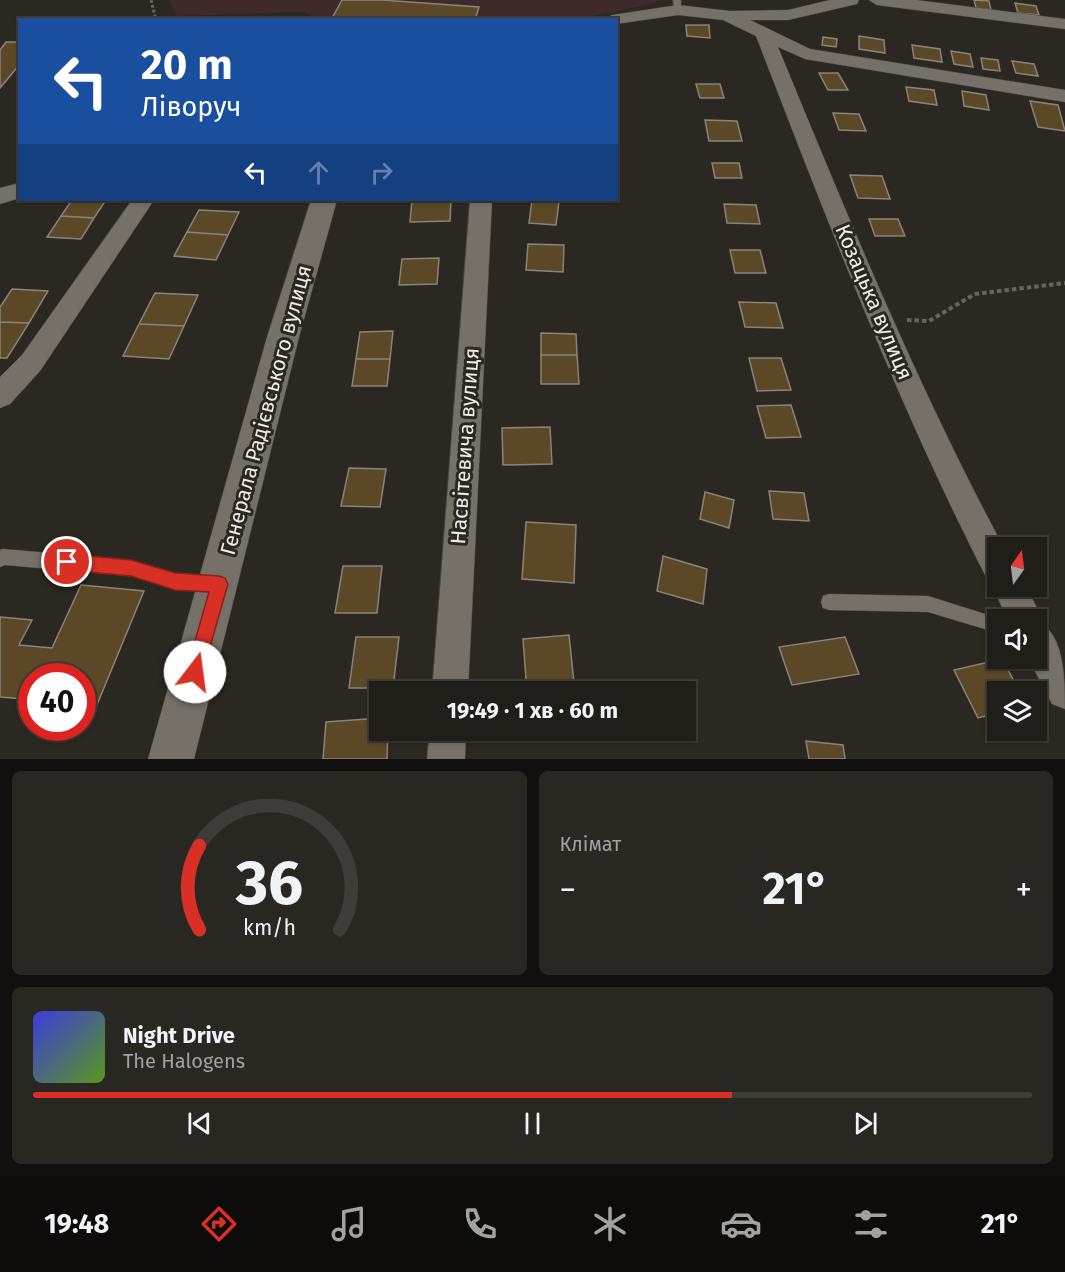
<!DOCTYPE html>
<html lang="uk">
<meta charset="utf-8">
<style>
body{margin:0;font-family:"Fira Sans",sans-serif;background:#282722;color:#f1f3f6;height:100vh;display:flex;flex-direction:column;font-size:22px;white-space:nowrap}
*{box-sizing:border-box;margin:0}
p{font-size:20px;color:#a2a2a2}
.icon{flex:none;width:33px;height:33px;fill:none;stroke:currentColor;stroke-width:2;stroke-linecap:round;stroke-linejoin:round}
.map{position:relative;height:759px;overflow:hidden}
.side{display:flex;flex-direction:column;gap:12px;padding:12px;background:#12100e;flex:1}
.side>*{flex:none}
.banner{position:absolute;left:18px;top:18px;width:600px;height:183px;border-radius:0px;box-shadow:0 2px 4px #0004,0 0 0 2px #3d3c38;background:#1a4fa0;color:#fff;overflow:hidden}
.needle{width:39px;rotate:14deg}
.tools{position:absolute;left:987px;top:537px;display:grid;gap:12px}
.tools a{display:grid;place-items:center;width:60px;height:60px;border-radius:0px;background:#201e19;box-shadow:0 2px 4px #0004,0 0 0 2px #3d3c38;font-size:30px}
.speed{position:absolute;left:18px;top:663px;display:flex;gap:12px;font-size:30px;font-weight:700;text-align:center}
.speed>*{display:grid;place-content:center;width:78px;height:78px;border-radius:50%;background:#201e19;box-shadow:0 2px 4px #0004,0 0 0 2px #3d3c38;line-height:1}
.speed .limit{border:9px solid #d22;background:#fff;color:#111}
.pin{position:absolute;display:grid;place-items:center;width:51px;height:51px;color:#fff;margin:-26px;border:3px solid #fff;border-radius:50%;box-shadow:0 2px 6px #0007}
.me{position:absolute;width:66px;margin:-33px;rotate:15deg;stroke-linejoin:round;filter:drop-shadow(0 0 4px #0008)}
.turn{display:flex;align-items:center;gap:21px;height:126px;padding:0 24px;font-size:27px}
.turn .icon{width:78px;height:78px;stroke-width:2.5}
.turn b{display:block;font-size:42px;line-height:51px}
.lanes{display:flex;align-items:center;height:57px;padding:0 24px;background:#0003;justify-content:center;gap:30px;direction:ltr}
.lanes .off{opacity:.35}
.big{font-size:45px;font-weight:700;line-height:1.1}
.side .tile{flex:1;display:flex;flex-direction:column;justify-content:center;gap:9px;min-width:0;padding:0 21px;border-radius:9px;background:#282722}
.side .dial{align-items:center;gap:0}
.dial svg{height:156px;overflow:visible;fill:none;stroke:#3d3c38;stroke-width:7;stroke-linecap:round;text-anchor:middle}
.dial text{fill:#f1f3f6;stroke:none}
.song{display:flex;align-items:center;gap:18px}
.cover{width:72px;height:72px;border-radius:9px;background:linear-gradient(135deg,hsl(240 70% 55%),hsl(90 70% 35%))}
.played{height:6px;border-radius:3px;background:linear-gradient(90deg,#d93025 70%,#3d3c38 70%)}
.keys{display:flex;justify-content:space-around;direction:ltr}
.heat{display:flex;justify-content:space-between;align-items:center;font-size:33px;direction:ltr}
.side .tiles{flex:1;display:grid;gap:12px;grid-template-columns:1fr 1fr}
.tile:last-child{grid-column:span 2}
.trip{position:absolute;left:369px;top:681px;width:327px;height:60px;border-radius:0px;background:#201e19;box-shadow:0 2px 4px #0004,0 0 0 2px #3d3c38;font-weight:700;line-height:60px;text-align:center}
.tabs{display:flex;height:96px;justify-content:space-around;align-items:center;background:#0d0c0a;color:#a2a2a2}
.tabs .icon{width:42px;height:42px}
.tabs .selected{color:#d93025}
.tabs b{font-size:27px;color:#f1f3f6}
.map>svg:first-child{display:block}
</style>
<div class="map">
<svg width="1065" height="759" viewBox="0 0 1065 759">
<rect width="100%" height="100%" fill="#2b2821"/>
<path fill="#3e2a2a" d="M169,0H656V3L573,20H318L305,12L176,16Z"/>
<path fill="#5a4826" stroke="#88847c" stroke-width="1.5" d="M342,0H382L479,7L475,20H331Z
M974,0L989,1L991,10L976,8Z
M1015,3L1036,6L1039,15L1018,13Z
M686,25H709L710,38L687,36Z
M859,36L884,40L885,53L859,49Z
M823,37L837,39L836,47L822,45Z
M6,42H20V64L0,88V50Z
M912,45L940,49L942,62L914,58Z
M951,51L970,54L973,67L954,64Z
M981,58L998,60L1000,71L983,69Z
M1012,61L1034,64L1038,76L1016,73Z
M819,73H838L848,90H828Z
M696,84H720L724,98H700Z
M906,87L934,90L937,105L909,101Z
M962,91L986,95L989,110L964,106Z
M1030,101L1058,105L1065,131L1038,127Z
M833,113L859,114L866,131L839,130Z
M705,120L737,121L742,141H709Z
M712,163H739L742,178H715Z
M850,175L882,176L890,199L858,198Z
M72,200H106L94,218L61,216Z
M412,200H451L450,221L410,222Z
M532,200L559,202L556,225L529,223Z
M724,204L756,205L760,224L727,223Z
M199,210L239,212L228,235L187,232Z
M61,216L94,218L81,239L47,237Z
M869,219H898L905,236H875Z
M187,232L228,235L216,260L174,256Z
M528,244L564,245L563,272L526,270Z
M730,250H760L766,273H735Z
M439,258L437,284L399,285L402,259Z
M12,289L48,291L29,323L0,322V307Z
M155,293L198,295L184,326L139,324Z
M739,302L776,303L783,328L745,327Z
M0,322L29,323L7,358H0Z
M139,324L184,326L169,359L123,356Z
M393,331L390,359H356L360,332Z
M541,333L576,334L577,355H541Z
M541,355H577L579,384H541Z
M749,358H781L791,390L757,391Z
M356,359H390L387,386H352Z
M791,405L801,437L766,438L757,406Z
M550,427L552,464L503,465L502,428Z
M349,468L386,469L380,507L341,506Z
M769,491L804,493L809,521L773,519Z
M705,492L734,500L729,528L700,519Z
M526,522L576,525L574,583L522,579Z
M663,556L707,569L703,604L657,591Z
M343,566H382L377,613H335Z
M81,585L144,591L92,717L82,716V676H32V711L19,710L24,699L0,697V617L32,620L19,645L52,648Z
M569,635L575,692H527L523,639Z
M356,637H399L393,688H349Z
M845,637L859,674L792,685L779,647Z
M1002,659L1020,692H998V713L978,718L954,670Z
M380,718V730H388L387,759H323L326,722Z
M806,741L843,745L845,759H809Z"/>
<g fill="none" stroke-linecap="round" stroke-linejoin="round">
<defs>
<path id="lane" d="M673,0H681V12L674,10Z
M3,549L131,560L175,573L214,576L220,578L222,584L220,590L214,592L175,589L131,576L5,565L0,567V550Z
M829,594L928,596L1004,620H998V633L928,612L829,610L823,608L821,602L823,596Z"/>
<path id="street" d="M830,0H859L857,4L788,20H750L810,49L1065,90V102L805,59L778,47C848,217 917,386 1004,548H998V586H1026L1043,620L1041,624C1065,636 1065,684 1065,709L1052,704L1028,658H1036V620H1008L992,586L993,582L987,579C897,403 827,220 756,36L723,20L678,15L616,24V20H604L612,15L678,5L730,11L788,10Z
M869,0H916L1065,19V29L877,5Z
M20,183V198L0,204V188Z
M132,200H154L40,371L10,404L0,408V377L22,355Z
M470,200H492L468,692H432Z
M430,730H466L465,759H427Z"/>
<path id="secondary" d="M311,200H337L299,337L194,759H148L267,337Z"/>
</defs>
<use href="#lane" stroke="#494641" stroke-width="1"/>
<use href="#street" stroke="#494641" stroke-width="1"/>
<use href="#secondary" stroke="#494641" stroke-width="1"/>
<path stroke="#67645e" stroke-width="3" stroke-dasharray="3 2" stroke-linecap="butt" d="M151,0L156,20"/>
<path stroke="#67645e" stroke-width="4" stroke-dasharray="4.5 3" stroke-linecap="butt" d="M907,320L929,321L975,294L1065,283"/>
<use href="#lane" fill="#757169" fill-rule="evenodd"/>
<use href="#street" fill="#757169" fill-rule="evenodd"/>
<use href="#secondary" fill="#757169" fill-rule="evenodd"/>
</g>
<path fill="#d93025" stroke="#8d1f18" stroke-width="1.5" d="M67,554L131,560L175,573L219,576L225,578L228,584L201,678L195,680L189,678L186,672L209,592L175,590L131,576L67,570L61,568L59,562L61,556Z"/>
<g text-anchor="middle" stroke-width="6" stroke-linejoin="round" paint-order="stroke">
<g font-size="21" fill="#f1eeea" stroke="#2b2821">
<text transform="translate(874 302) rotate(67)" y="7">Козацька вулиця</text>
<text transform="translate(266 410) rotate(-75)" y="7">Генерала Радієвського вулиця</text>
<text transform="translate(465 446) rotate(-86)" y="7">Насвітевича вулиця</text>
</g>
</g>
</svg>
<div class="tools">
<a><svg class="needle" viewBox="-14 -14 28 28"><path d="M0-13l5 13h-10z" fill="#e53935"/><path d="M0 13l5-13h-10z" fill="#a2a2a2"/></svg></a>
<a><svg class="icon" aria-label="sound" viewBox="0 0 24 24"><path d="M4 9h4l5-4v14l-5-4H4zM17 9q2 3 0 6"/></svg></a>
<a><svg class="icon" aria-label="layers" viewBox="0 0 24 24"><path d="M12 4l9 5-9 5-9-5zM3 14l9 5 9-5"/></svg></a>
</div>
<div class="speed"><div class="limit">40</div></div>
<div class="pin" style="left:67px;top:562px;background:#d93025"><svg class="icon" aria-label="arrive" viewBox="0 0 24 24"><path d="M6 21V4h12l-3 4 3 4H6"/></svg></div>
<svg class="me" style="left:195px;top:672px" viewBox="-20 -20 40 40"><circle r="19" fill="#fff"/><path d="M0-13L10 11 0 6-10 11z" fill="#d93025"/></svg>
<div class="trip">19:49 · 1 хв · 60 m</div>
<div class="banner">
<div class="turn"><svg class="icon" aria-label="left" viewBox="0 0 24 24"><path d="M17 20v-9H6M10 6l-5 5 5 5"/></svg><div><b>20 m</b>Ліворуч</div></div>
<div class="lanes"><svg class="icon" aria-label="left" viewBox="0 0 24 24"><path d="M17 20v-9H6M10 6l-5 5 5 5"/></svg><svg class="icon off" aria-label="ahead" viewBox="0 0 24 24"><path d="M12 20V5M6 11l6-6 6 6"/></svg><svg class="icon off" aria-label="right" viewBox="0 0 24 24"><path d="M7 20v-9h11M14 6l5 5-5 5"/></svg></div>
</div>
</div>
<section class="side">
<div class="tiles">
<div class="tile dial"><svg viewBox="0 0 100 80">
<path d="M14 69A42 42 0 1 1 86 69"/>
<path d="M14 69A42 42 0 0 1 14 26" stroke="#d93025"/>
<text x="50" y="56" font-size="32" font-weight="700">36</text>
<text x="50" y="72" font-size="11">km/h</text>
</svg></div>
<div class="tile"><p>Клімат</p>
<div class="heat"><a>−</a><b class="big">21°</b><a>+</a></div>
</div>
<div class="tile">
<div class="song"><i class="cover"></i><div><b>Night Drive</b><p>The Halogens</p></div></div>
<div class="played"></div>
<div class="keys"><svg class="icon" aria-label="previous" viewBox="0 0 24 24"><path d="M18 5L8 12l10 7zM5 5v14"/></svg><svg class="icon" aria-label="pause" viewBox="0 0 24 24"><path d="M8 5v14M16 5v14"/></svg><svg class="icon" aria-label="next" viewBox="0 0 24 24"><path d="M6 5l10 7-10 7zM19 5v14"/></svg></div>
</div>
</div>
</section>
<nav class="tabs">
<b>19:48</b>
<svg class="icon selected" aria-label="directions" viewBox="0 0 24 24"><path d="M12 3l9 9-9 9-9-9zM9 14v-3h6M13 9l2 2-2 2"/></svg>
<svg class="icon" aria-label="music" viewBox="0 0 24 24"><path d="M9 18V5l10-2v13"/><circle cx="6" cy="18" r="3"/><circle cx="16" cy="16" r="3"/></svg>
<svg class="icon" aria-label="phone" viewBox="0 0 24 24"><path d="M5 4h4l2 5-3 2q2 4 5 5l2-3 5 2v4C11 20 4 13 5 4z"/></svg>
<svg class="icon" aria-label="climate" viewBox="0 0 24 24"><path d="M12 3v18M4 7l16 10M4 17L20 7"/></svg>
<svg class="icon" aria-label="car" viewBox="0 0 24 24"><path d="M5 17H2v-5l4-1 3-4h7l3 4 3 1v5h-3M9 17h6M6 11h13"/><circle cx="7" cy="17" r="2"/><circle cx="17" cy="17" r="2"/></svg>
<svg class="icon" aria-label="filters" viewBox="0 0 24 24"><path d="M4 7h16M4 17h16"/><circle cx="9" cy="7" r="2"/><circle cx="15" cy="17" r="2"/></svg>
<b>21°</b>
</nav>
